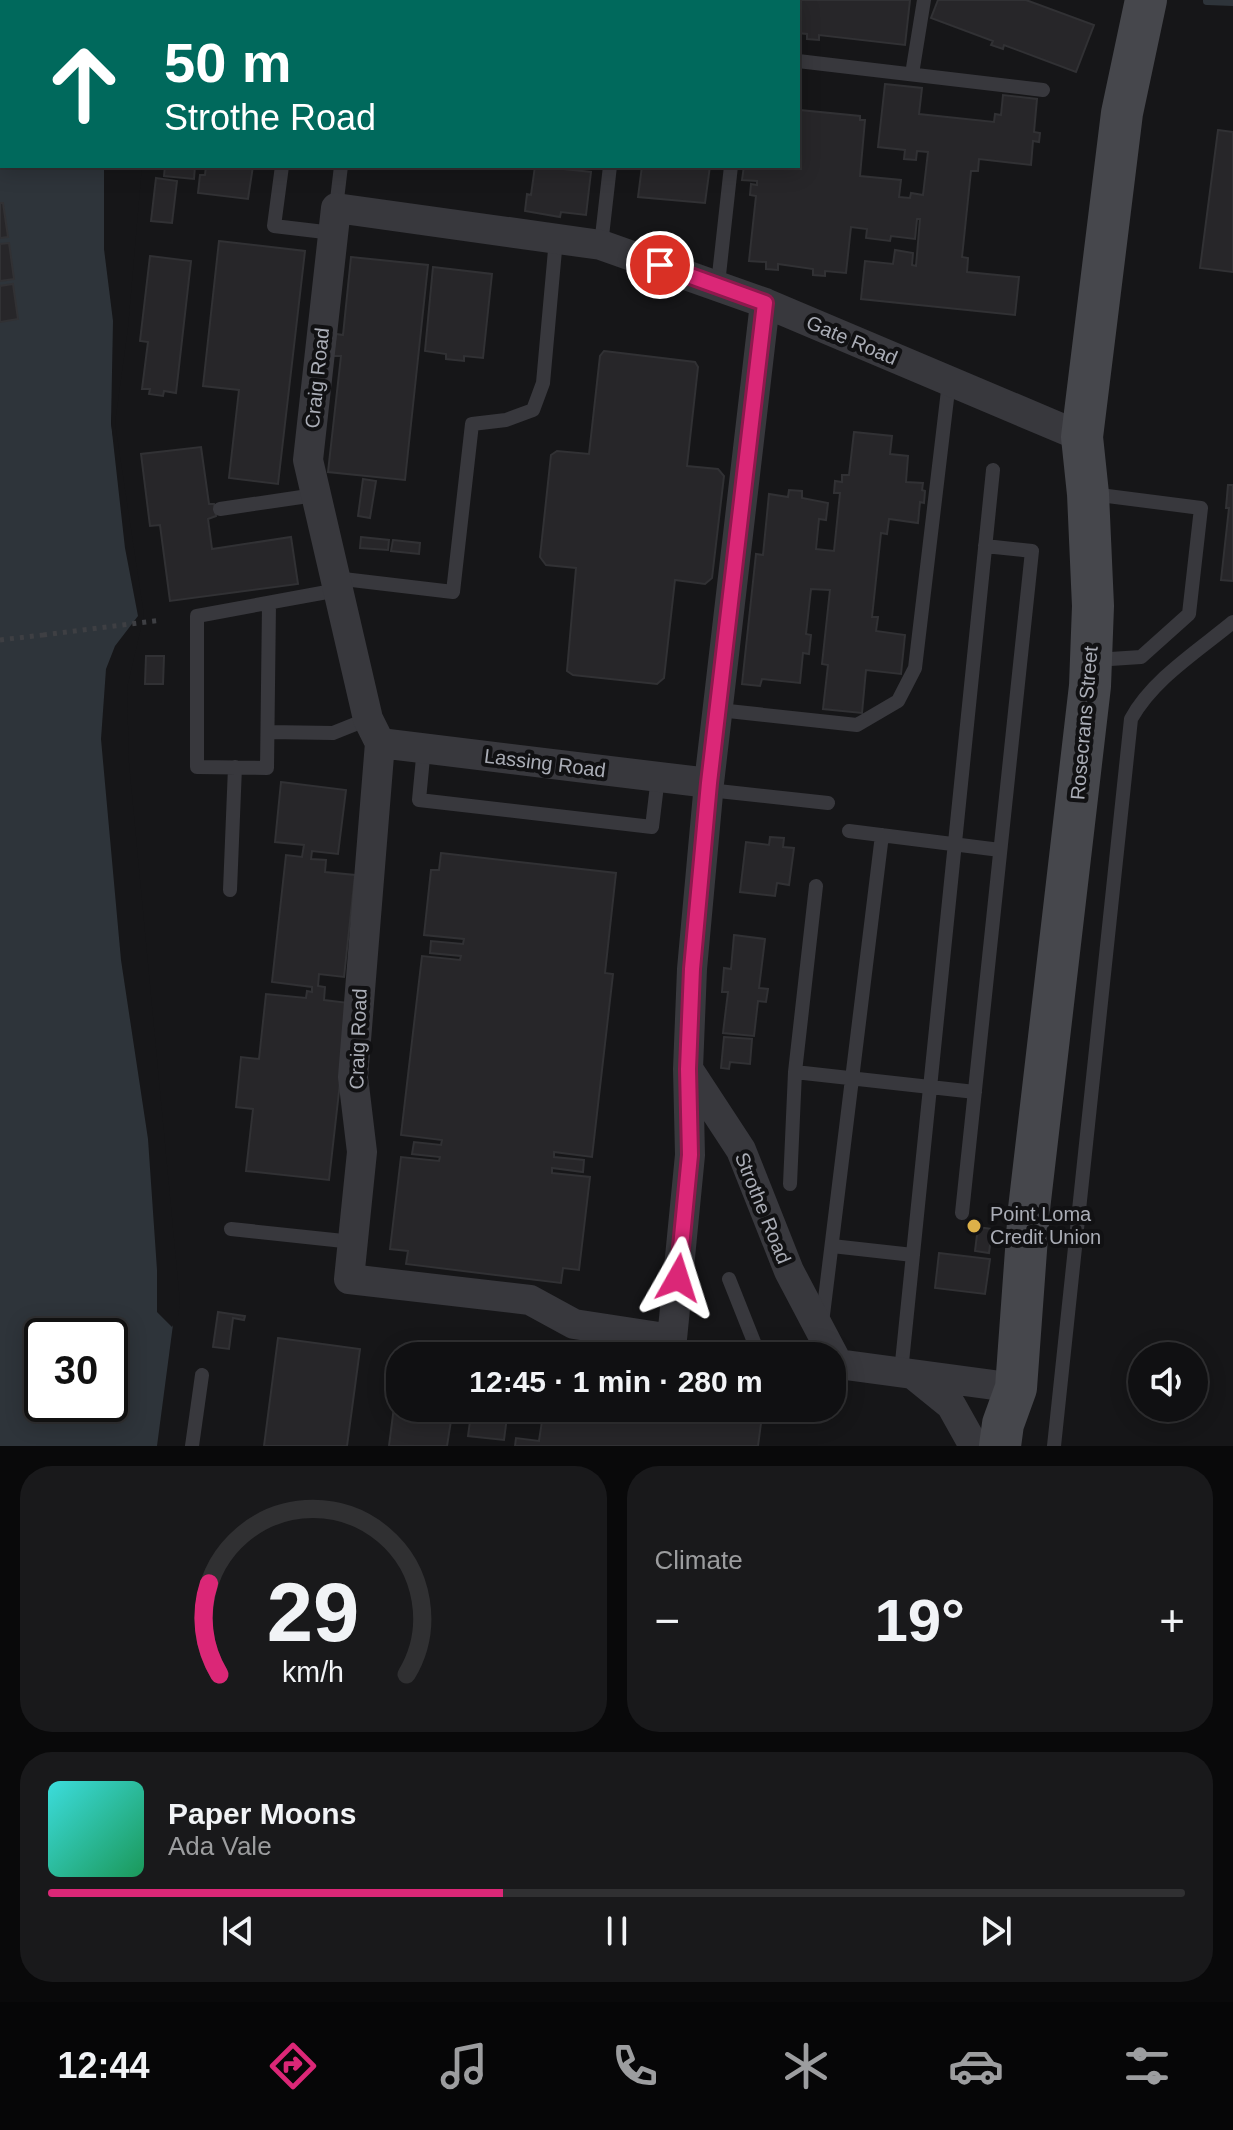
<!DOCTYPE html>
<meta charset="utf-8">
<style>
body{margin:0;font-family:Helvetica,sans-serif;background:#19191b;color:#f1f3f6;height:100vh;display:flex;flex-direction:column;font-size:30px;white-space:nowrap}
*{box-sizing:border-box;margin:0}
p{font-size:26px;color:#9c9d9f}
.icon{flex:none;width:44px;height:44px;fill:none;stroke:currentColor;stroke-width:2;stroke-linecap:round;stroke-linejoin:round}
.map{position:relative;height:1446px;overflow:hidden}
.panel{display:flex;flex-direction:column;gap:20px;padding:20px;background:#09090a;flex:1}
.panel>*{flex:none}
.banner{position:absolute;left:0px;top:0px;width:800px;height:168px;box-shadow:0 4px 20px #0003,0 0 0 2px #303032;background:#00695c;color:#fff;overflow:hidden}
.tools{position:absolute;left:1128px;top:1342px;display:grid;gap:16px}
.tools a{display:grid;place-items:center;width:80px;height:80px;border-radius:50%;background:#101012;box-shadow:0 4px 20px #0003,0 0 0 2px #303032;font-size:40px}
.speed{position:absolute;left:24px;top:1318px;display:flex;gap:16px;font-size:40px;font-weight:700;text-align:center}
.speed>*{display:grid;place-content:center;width:104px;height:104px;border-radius:50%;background:#101012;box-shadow:0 4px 20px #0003,0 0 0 2px #303032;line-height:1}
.speed .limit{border:4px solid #111;border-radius:12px;background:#fff;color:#111}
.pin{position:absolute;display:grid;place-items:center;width:68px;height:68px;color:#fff;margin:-34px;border:4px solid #fff;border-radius:50%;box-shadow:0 2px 8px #0007}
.me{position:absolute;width:88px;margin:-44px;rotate:6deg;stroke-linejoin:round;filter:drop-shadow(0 0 6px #0008)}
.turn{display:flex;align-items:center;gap:28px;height:168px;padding:0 32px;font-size:36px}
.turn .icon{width:104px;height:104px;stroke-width:2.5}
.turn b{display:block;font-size:56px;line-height:68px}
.big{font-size:60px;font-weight:800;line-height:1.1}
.panel .widget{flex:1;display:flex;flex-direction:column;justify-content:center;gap:12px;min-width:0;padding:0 28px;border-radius:32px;background:#19191b}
.panel .dial{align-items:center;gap:0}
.dial svg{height:208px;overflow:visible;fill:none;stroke:#303032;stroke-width:7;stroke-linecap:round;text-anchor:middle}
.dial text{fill:#f1f3f6;stroke:none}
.song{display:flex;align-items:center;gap:24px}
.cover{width:96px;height:96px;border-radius:12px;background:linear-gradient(135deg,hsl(180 70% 55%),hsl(150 70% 35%))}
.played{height:8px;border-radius:4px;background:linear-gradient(90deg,#db2777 40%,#303032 40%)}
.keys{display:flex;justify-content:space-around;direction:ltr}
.heat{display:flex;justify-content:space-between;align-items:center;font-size:44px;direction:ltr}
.panel .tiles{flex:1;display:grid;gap:20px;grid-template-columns:1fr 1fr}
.widget:last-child{grid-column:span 2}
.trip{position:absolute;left:386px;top:1342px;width:460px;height:80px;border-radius:32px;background:#101012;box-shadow:0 4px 20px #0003,0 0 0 2px #303032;font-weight:800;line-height:80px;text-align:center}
.tab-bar{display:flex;height:128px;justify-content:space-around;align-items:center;background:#060607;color:#9c9d9f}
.tab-bar .icon{width:56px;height:56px}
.tab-bar .selected{color:#db2777}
.tab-bar b{font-size:36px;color:#f1f3f6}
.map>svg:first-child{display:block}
</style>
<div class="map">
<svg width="1233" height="1446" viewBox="0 0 1233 1446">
<rect width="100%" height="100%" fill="#161618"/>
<path fill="#2e343a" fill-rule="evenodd" d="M0,0H178L2,2V166H138L111,423L140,616L123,688L125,763L176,1302L157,1446H0ZM42,1336H110V1404H42Z"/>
<path fill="#161618" d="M104,166H142L128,328L115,423L144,615L127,688L129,763L180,1302L178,1316L172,1327L157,1312V1270L148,1139L121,960L101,739L106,669L115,646L138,616L125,548L111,423L113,321L104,249Z"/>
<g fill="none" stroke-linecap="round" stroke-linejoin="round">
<path stroke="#2e343a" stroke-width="8" d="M1207,1L1233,2"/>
</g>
<path fill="#272629" stroke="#313134" stroke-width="2" d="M755,0H910L905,45L819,35V40L807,39V34L798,33V2H755Z
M938,0H1026L1094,25L1076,72L1004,45L1003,49L991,45L993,41L931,18Z
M885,84L922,88L919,114L994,122L995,114L1001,115L1003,95L1037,99L1034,132L1040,133L1039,142L1033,141L1031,165L979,159L978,171H971L962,257L968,258L967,272L1019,277L1015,315L861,299L865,261L893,264L895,250L913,253L912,265L916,266L920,219H917L915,239L891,236L890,241L866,238L867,229L851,227L846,273L825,271V276L813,275V269L778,264V270L766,269V262L749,261L756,196L750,195L751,184L757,185V181L742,180L744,166H798V96H801L800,110L860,116V120H865L860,176L901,180L899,197L910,198L911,193L923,195L928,152L917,151L916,160L904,159L905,150L878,147Z
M1218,130L1233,132V272L1200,268Z
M165,166H195L194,179L164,176Z
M206,166H253L248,199L198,193L200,175H205Z
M535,166L591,172L586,215L561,212L560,217L525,211L527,194L531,195Z
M642,166H710L705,203L638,197Z
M156,178L177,181L172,223L151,221Z
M0,203H3L8,237L0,238Z
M219,241L305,251L278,484L229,478L239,390L203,386Z
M9,243L14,279L0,281V244Z
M150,256L191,261L176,393L164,391L163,396L149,394L150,389H142L148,342L140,341Z
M351,257L428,265L405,480L328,472L341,356H333L336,334L343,335Z
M433,267L492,274L483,358L464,356V361L446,359V354L425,351Z
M13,284L18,319L0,322V286Z
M604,351L695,362L698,367L687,466L718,469L724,476L712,578L705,584L675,580L664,678L657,684L573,675L567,671L576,568L546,565L540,557L551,455L557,451L589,454L600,356Z
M854,432L892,436L890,454L908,456L906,482L923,483L922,490L925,491L924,503L920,502L918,523L889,519L887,534L881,533L872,617H878L876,631L905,635L901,674L866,670L862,713L823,709L828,665L822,664L830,590L811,589L806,634L811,635L809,654L803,653L800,683L762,679L760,686L742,684L756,554L763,555L769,494L788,497L789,490L802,491V498L828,503L826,520L819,519L816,549L834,551L840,493H834L835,481L842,482V475H849Z
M201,447L209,504H214L216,516L208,519L212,549L291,537L298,584L170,601L160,525L150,526L141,454Z
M363,479L376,481L370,518L358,516Z
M1228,485H1233V581L1221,580L1229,508H1226Z
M361,537L389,540L388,550L360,548Z
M393,540L420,543L419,554L391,551Z
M146,656H164L163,684H145Z
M281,782L346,790L338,854L312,851L311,859L326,860L325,872L355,875L344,977L319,974L318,986L325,987L324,1000L349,1003L329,1180L246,1171L253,1109L236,1107L241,1057L259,1059L266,994L306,998L307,991L312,992V987L272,982L286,855L302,857L304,845L275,842Z
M770,837L784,838L783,847L794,848L789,885L777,883L775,896L740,892L746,842L769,845Z
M441,853L616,873L605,973L613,974L592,1157L554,1152V1157L584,1160L583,1172L552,1168V1173L590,1177L579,1270L563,1268L561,1283L406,1264L408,1251L390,1249L401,1157L439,1161L440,1157L412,1154L414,1142L441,1145L442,1140L401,1135L422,956L460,960L461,956L430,953L431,941L463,944L464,939L424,935L431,870H439Z
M734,935L765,939L759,988L768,989L766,1002L758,1001L754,1036L723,1033L728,992H722L724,968L731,969Z
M724,1037L752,1039L750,1064L730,1062L729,1069L721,1068Z
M978,1227L992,1229L989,1253L975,1251Z
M939,1253L990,1259L985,1294L935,1288Z
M218,1312L245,1316L244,1320L233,1318L229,1349L213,1347Z
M278,1338L360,1349L347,1446H264Z
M476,1346L493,1348L492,1356H474Z
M400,1360V1408H453L447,1446H389Z
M544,1408H586L640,1415V1408H763L758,1446H515L516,1438L539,1441Z
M471,1414L507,1417L504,1440L468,1436Z"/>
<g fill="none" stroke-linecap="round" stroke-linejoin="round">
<path stroke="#3e3f43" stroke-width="5" stroke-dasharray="4 6" stroke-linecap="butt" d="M0,132L2,131
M0,150L2,149
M43,635L162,620
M0,640L43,635"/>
<path stroke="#38383d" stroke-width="14" d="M732,0V2
M412,2L413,0
M628,2V0
M798,61L1043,90
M912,74L924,0
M282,166L274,226L333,233
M336,208L341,166
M601,245L610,166
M718,284L731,166
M1092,494L1201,508L1189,614L1141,657L1095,660
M220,509L315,495
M335,578L453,592L472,424L506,420L533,410L543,383L556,239
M269,604L267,768L197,767V616L338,590
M719,710L857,725L898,701L915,668L949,382
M268,732L333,733L368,719
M424,747L419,800L652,827L658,777
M709,790L828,803
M849,831L1000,850
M230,890L235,767
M795,1072L975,1092
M790,1184L795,1072L816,886
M962,1213L1032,551L985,546
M231,1229L353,1242
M832,1246L913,1255
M729,1279L758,1352L785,1356
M822,1323L882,835
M901,1372L993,470
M192,1446L202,1375
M1054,1446L1131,719C1153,679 1198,651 1233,622"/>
<path stroke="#38383d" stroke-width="30" d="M765,303L709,783L692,969L688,1069L741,1150L789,1271L838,1364L1016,1388
M380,743L709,783
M688,1069L690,1155L672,1339L574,1324L530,1300L349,1279L362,1152L353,1077L380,743L368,719L308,460L336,208L601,245L765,303L1082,437
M914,1375L951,1405L974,1446"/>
<path stroke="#46474c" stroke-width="42" d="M1000,1446L1003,1424L1016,1388L1029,1209L1090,686L1093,606L1088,494L1082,437L1122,113L1146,0"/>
</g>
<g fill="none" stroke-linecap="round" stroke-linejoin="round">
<defs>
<path id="route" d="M660,265L765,303L709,783L692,969L688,1069L690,1155L678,1278"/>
</defs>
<use href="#route" stroke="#8e194d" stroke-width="20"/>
<use href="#route" stroke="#db2777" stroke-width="14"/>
</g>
<circle fill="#ddb149" stroke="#111113" stroke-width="3" cx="974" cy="1226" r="8"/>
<g text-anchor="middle" stroke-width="8" stroke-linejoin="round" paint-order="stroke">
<g font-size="20" fill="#aaadb6" stroke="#111113">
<text transform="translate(852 340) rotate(23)" y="7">Gate Road</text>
<text transform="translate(317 378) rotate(-84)" y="7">Craig Road</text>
<text transform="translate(1084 723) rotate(-85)" y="7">Rosecrans Street</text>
<text transform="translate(545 763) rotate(7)" y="7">Lassing Road</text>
<text transform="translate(358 1039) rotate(-88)" y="7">Craig Road</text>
<text transform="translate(763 1208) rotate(68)" y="7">Strothe Road</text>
</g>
<g font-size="20" fill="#aaadb6" stroke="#111113" text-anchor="start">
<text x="990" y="1221">Point Loma<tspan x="990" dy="23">Credit Union</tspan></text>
</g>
</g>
</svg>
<div class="tools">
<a><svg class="icon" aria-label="sound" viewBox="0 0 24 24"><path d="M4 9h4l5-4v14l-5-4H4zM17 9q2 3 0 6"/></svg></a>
</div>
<div class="speed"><div class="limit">30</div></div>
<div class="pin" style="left:660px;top:265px;background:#d93025"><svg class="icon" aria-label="arrive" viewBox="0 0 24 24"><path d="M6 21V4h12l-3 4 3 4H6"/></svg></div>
<svg class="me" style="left:678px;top:1278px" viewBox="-20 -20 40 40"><path d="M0-17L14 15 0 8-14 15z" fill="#db2777" stroke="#fff" stroke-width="4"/></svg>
<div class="trip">12:45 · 1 min · 280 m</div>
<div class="banner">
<div class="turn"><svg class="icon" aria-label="ahead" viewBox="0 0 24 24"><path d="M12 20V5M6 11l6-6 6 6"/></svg><div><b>50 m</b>Strothe Road</div></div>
</div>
</div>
<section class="panel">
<div class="tiles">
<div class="widget dial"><svg viewBox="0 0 100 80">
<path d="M14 69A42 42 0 1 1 86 69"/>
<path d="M14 69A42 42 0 0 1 10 34" stroke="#db2777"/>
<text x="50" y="56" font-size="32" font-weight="700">29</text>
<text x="50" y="72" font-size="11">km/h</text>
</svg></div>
<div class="widget"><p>Climate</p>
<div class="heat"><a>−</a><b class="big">19°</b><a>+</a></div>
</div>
<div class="widget">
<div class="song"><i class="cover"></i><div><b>Paper Moons</b><p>Ada Vale</p></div></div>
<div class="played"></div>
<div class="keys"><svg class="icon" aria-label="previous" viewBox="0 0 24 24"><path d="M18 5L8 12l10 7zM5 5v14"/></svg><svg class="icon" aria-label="pause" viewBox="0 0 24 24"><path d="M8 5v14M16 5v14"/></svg><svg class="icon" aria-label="next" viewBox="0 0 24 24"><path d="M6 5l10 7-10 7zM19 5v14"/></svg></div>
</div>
</div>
</section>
<nav class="tab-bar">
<b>12:44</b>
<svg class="icon selected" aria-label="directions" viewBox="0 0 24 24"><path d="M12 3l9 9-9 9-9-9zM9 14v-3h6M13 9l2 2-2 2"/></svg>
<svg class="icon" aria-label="music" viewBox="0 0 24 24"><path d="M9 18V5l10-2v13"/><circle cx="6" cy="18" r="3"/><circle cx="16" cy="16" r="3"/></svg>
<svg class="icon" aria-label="phone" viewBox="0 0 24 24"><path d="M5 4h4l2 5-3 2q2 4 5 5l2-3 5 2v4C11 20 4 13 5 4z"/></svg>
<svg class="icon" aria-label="climate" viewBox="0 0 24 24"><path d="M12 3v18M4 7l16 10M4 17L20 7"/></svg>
<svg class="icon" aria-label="car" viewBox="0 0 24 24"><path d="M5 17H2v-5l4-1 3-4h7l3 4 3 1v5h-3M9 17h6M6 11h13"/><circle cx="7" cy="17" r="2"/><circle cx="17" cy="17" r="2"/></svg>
<svg class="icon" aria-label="filters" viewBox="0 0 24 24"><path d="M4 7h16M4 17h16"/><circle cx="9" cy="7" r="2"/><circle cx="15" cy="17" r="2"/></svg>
</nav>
